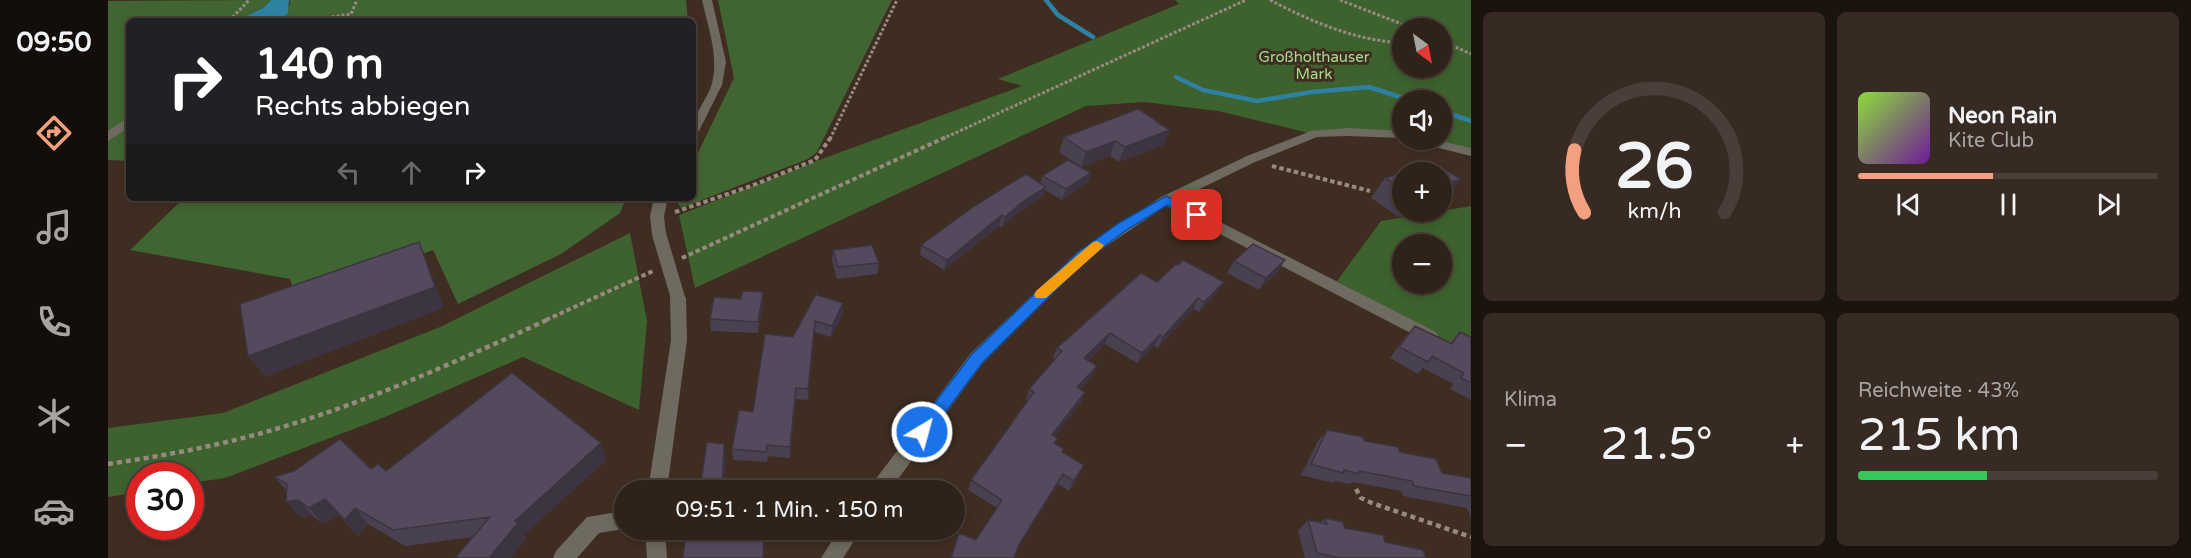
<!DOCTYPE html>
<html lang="de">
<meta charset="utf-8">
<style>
body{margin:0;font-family:"Varela Round",sans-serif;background:#372a22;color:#f1f3f6;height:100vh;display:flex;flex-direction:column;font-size:22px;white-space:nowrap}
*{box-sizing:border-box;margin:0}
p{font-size:20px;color:#a7a4a2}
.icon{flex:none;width:33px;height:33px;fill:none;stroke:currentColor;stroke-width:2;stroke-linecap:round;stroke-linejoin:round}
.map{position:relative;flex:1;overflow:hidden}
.details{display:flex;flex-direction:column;gap:12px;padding:12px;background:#1a130e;width:720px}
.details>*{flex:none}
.top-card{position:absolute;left:18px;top:18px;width:570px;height:183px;border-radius:9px;box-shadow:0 3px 9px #0003,0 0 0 2px #4a3f38;background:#202124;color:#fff;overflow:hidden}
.needle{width:39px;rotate:148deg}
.buttons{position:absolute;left:1284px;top:18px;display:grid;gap:12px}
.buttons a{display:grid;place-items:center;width:60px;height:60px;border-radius:50%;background:#2f2219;box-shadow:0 3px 9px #0003,0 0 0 2px #4a3f38;font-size:30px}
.speed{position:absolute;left:18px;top:462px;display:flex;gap:12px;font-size:30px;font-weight:700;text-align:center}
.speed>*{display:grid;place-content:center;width:78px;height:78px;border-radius:50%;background:#2f2219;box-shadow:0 3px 9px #0003,0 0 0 2px #4a3f38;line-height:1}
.speed .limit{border:9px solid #d22;background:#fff;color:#111}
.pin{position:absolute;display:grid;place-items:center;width:51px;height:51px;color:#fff;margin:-26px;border-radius:12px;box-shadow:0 3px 9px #0006}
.me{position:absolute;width:66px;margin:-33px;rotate:37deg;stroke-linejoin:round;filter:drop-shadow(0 0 4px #0008)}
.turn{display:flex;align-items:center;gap:21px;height:126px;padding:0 30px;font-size:27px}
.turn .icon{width:78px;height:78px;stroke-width:2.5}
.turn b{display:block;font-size:42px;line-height:51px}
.lanes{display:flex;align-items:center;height:57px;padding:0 30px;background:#0003;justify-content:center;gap:30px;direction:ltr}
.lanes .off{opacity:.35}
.big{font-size:45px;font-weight:600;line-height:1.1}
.details .tile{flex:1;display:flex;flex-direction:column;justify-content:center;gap:9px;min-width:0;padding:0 21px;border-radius:9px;background:#372a22}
.details .dial{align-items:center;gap:0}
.dial svg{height:156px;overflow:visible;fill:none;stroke:#4a3f38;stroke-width:7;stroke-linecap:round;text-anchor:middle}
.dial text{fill:#f1f3f6;stroke:none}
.song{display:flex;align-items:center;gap:18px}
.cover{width:72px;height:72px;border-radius:9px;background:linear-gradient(135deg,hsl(90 70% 55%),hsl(280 70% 35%))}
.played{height:6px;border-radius:3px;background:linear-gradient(90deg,#f2a07f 45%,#4a3f38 45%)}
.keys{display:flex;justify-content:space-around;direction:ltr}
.heat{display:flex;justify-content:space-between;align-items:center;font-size:33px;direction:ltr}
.charge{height:9px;border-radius:4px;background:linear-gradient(90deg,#34c759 43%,#4a3f38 0)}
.details .tiles{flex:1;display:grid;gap:12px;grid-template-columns:repeat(2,1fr)}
.trip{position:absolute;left:506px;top:480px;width:351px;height:60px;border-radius:30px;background:#2f2219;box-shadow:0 3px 9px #0003,0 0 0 2px #4a3f38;font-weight:600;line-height:60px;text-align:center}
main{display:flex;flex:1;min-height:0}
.dock{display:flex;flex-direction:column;width:108px;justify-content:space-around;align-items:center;background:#130e0a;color:#a7a4a2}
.dock .icon{width:42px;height:42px}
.dock .selected{color:#f2a07f}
.dock b{font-size:27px;color:#f1f3f6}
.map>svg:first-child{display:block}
</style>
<main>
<nav class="dock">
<b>09:50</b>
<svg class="icon selected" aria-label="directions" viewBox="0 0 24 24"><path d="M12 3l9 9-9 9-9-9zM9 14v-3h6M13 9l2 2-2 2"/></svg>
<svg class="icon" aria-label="music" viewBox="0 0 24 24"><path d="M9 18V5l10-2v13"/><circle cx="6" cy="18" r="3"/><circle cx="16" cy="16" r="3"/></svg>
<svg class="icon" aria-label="phone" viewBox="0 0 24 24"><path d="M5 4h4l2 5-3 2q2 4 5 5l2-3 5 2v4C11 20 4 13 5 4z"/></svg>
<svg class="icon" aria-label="climate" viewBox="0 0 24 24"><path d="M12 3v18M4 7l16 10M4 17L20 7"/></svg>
<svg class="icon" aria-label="car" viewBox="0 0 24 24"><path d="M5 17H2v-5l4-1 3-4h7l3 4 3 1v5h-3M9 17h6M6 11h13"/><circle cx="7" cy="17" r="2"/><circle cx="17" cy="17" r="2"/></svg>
</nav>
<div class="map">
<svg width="1363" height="558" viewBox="0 0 1363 558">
<rect width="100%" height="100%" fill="#3f2d21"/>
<path fill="#416433" d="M163,0L155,8L128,21H21V161L0,160V1Z
M181,0H578L580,21H172L177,17L182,3Z
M610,0H784L709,152L700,159L573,208L569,202V198H585V163L626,78Z
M76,198H518L512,213L453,254L350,304L325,250L188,301L182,279L22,250Z"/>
<path fill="#3d622d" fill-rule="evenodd" d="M1067,0H1363V150L1324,140H1334V100H1294V134L1275,131L1201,133L1110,111L1036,102L978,106L587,288L571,215L719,157L914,86L890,79L1071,4ZM1294,28H1334V68H1294Z
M1363,206V354L1229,281L1273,221ZM1294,244H1334V284H1294Z
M522,233L539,321L531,410L415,357L277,417L117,478L83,483L82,476H32L31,492L0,497V428L115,413L332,327Z"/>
<path fill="#2e81a0" d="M163,0H181L180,13L173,20L128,21L155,8Z"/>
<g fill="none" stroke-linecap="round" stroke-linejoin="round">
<path stroke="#2e81a0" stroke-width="4.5" d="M938,0L950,15L985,37
M1068,77L1095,90L1149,101L1204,92L1261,87L1301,100
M1334,111L1363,121"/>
<path stroke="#988a80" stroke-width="3" stroke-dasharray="3 2" stroke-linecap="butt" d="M1162,0C1204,22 1246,40 1294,43
M1232,0L1304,28
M121,21L141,0
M199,21L243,14L249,0
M1334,41L1363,54
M722,139L789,0
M834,139L1138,0"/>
<path stroke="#988a80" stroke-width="4" stroke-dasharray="4.5 3" stroke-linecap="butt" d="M1164,166L1262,191
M567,212L643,186L707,160L723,137
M574,258L838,137
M438,320L545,271"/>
<path stroke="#988a80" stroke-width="4.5" stroke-dasharray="5 4" stroke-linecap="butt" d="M0,464C47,457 93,449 139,437C243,410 343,364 441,319
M1248,489L1253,498L1264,503L1363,537"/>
<path fill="#6e6a60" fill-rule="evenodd" d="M594,0H604L618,62L614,85L591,131L585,135C585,110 598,104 604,83C611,56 600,27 594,0Z
M21,117V127L0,141V131Z
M1240,128L1294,131V138L1240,136L1209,137L1147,162L1069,200L1328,332L1330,336L1328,340H1316L1058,206L979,259L875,363L782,490H762L764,484L863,353L969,253L1053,197L1139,156L1203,131Z
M1309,140H1328L1363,148V156L1311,143Z
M546,198H560L556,216L558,234L551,239L544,234L542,216Z
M570,293L575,294L578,298L579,340L559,490H540L563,340L562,298L565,294Z
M516,511V529L491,533L469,558H445L448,551L479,517Z
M537,530H557L559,558H539Z
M731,530H753L735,558H713Z"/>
<path stroke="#6e6a60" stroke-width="14" d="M551,234L570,298"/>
</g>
<path fill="#494050" d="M1051,123L1056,145L1011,162L1002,156L973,167L951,152L956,137Z
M983,173L980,183L954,200L937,190L935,197L910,213L894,227L891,226L836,270L812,255L813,245L932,183L934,176Z
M1294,173V212H1308L1291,217L1263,198L1277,178Z
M725,250L771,263L769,274L729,279L724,261Z
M1126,261L1170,272L1151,290L1119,273Z
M1049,282L1110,292L1091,312L1085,309L1050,348L1046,346L1029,363L997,344L980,361L989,366L984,376L972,389L973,403L947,436L950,438L947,444L955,452L971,475L961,491L950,484L868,540L889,508L860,490L863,480L919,401L918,400L921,389L946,359L945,358L949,348Z
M709,295L735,314L723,337L706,332L700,400L688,399L682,458L660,456L659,462L625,460L624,449L645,412L685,337Z
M655,304L650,333L603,331L602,319Z
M1307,326L1341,343L1352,332L1363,337V400L1342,389L1345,384L1315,368L1310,374L1282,358L1297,337Z
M1219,430L1292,452L1334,473L1363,478V517L1359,508L1295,496L1293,491L1244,482L1242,484L1227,481L1225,483L1193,475L1210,441Z
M498,460L416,535L418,539L403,558H347L365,537L297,546L260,524L250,536L231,515L215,524L205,516L193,518L179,491L166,477L263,469L278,471Z
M1217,518L1237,528L1277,542L1318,558H1197L1190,531L1200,520L1213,522Z"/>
<path fill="#3c3441" d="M1049,122H1051L1045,136L1062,130L1056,145L1011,162L1017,147Z
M1007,141L1002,156L973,167L978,152Z
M983,173L980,183L954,200L958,189Z
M1353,179L1338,200H1335L1334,202V188L1344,182Z
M938,187L935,197L910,213L894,227L897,217L913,203Z
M1295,212H1308L1291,217Z
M894,215L891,226L836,270L839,260Z
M311,242L320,263L336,308L157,377L140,356Z
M1177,260L1170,272L1151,290L1158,278Z
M1116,282L1110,292L1091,312L1096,302Z
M655,292V304L650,333V322Z
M1090,298L1085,309L1050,348L1055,337Z
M735,303V314L723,337L724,326Z
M707,321L706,332L700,400V389Z
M1002,333L997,344L972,369L976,358Z
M1052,335L1046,346L1029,363L1034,353Z
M989,366L984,376L964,398L969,387Z
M688,388V399L682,458V447Z
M977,392L973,403L940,445L944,435Z
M493,443L498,460L416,535L418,539L403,558H381L407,521Z
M616,444L618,458L616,490H614Z
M976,465L971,475L961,491L966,481Z
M955,474L950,484L906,555L910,546Z
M217,499L231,515L215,524L201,508Z
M190,500L205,516L193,518L178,502Z
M247,508L260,524L250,536L237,520Z
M656,530H657L656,558H655Z"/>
<path fill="#554a5d" stroke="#3c3441" stroke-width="1.5" d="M1030,109L1051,122H1049L1062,130L1017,147L1007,141L978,152L956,137Z
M960,160L983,173L958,189L934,176Z
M1328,164L1353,179L1344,182L1348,184L1334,188V172H1296Z
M1294,173V188L1277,178Z
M918,174L938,187L913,203L897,217L894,215L839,260L813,245L865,207Z
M311,242L327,287L140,356L132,304Z
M1145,244L1177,260L1158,278L1126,261Z
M764,245L771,263L730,267L725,250Z
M1075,260L1116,282L1096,302L1090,298L1055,337L1052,335L1034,353L1002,333L976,358L989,366L969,387L977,392L944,435L950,438L946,443L956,449L954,452L976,465L966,481L955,474L910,546L906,558H843L851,533L868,540L894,500L863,480L926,392L921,389L954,351L949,348L1033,273L1049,282L1068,264L1070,265Z
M635,291L655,292L650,322L602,319L606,297L633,299Z
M709,292V295L735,303L724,326L707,321L700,389L688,388L682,447L659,445L658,452L624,449L631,410L645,412L657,334L685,337Z
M1307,326L1344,344L1352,332L1363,337V383L1353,378L1356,373L1324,356L1320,362L1291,347Z
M404,373L493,443L407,521L410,523L381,558H347L382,517L285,530L247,508L237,520L217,499L201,508L190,500L178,502L179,484L166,477L186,471L232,439L263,469L270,464L278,471Z
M1219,430L1255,437L1257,441L1290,447L1292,452L1328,459L1334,473L1363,478V496L1306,486L1304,481L1251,471L1252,474L1236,470L1235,473L1203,464Z
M599,442L616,444L614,490H592Z
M1217,518L1235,522L1237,528L1275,535L1277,542L1315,550L1318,558H1232L1209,553L1200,520L1219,524Z
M578,530H656L655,558H575Z"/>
<path fill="#1a73e8" stroke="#114b97" stroke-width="1.5" d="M1058,196L1095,215L1089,219L1084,218L1059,205L1020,229L979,259L875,362L819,437L814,439L808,437L805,432L808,427L864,354L969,253L1011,223Z"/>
<path fill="#f59e0b" d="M989,241L996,245L994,248L938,298H928L926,295L928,291L985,242Z"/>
<g text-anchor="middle" stroke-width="6" stroke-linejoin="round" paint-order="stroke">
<g font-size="15" fill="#a4dd8e" stroke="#3f2d21">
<text x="1206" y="62">Großholthauser<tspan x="1206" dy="17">Mark</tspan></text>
</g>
</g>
</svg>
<div class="buttons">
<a><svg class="needle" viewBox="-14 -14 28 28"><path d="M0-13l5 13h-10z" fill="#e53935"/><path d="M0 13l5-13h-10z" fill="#a7a4a2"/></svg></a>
<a><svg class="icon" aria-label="sound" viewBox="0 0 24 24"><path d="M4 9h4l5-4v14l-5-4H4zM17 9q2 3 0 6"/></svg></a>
<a>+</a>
<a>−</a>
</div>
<div class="speed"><div class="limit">30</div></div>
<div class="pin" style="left:1089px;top:215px;background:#d93025"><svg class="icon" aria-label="arrive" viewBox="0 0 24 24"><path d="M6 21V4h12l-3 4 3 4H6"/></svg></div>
<svg class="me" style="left:814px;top:432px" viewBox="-20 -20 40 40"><circle r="17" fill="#1a73e8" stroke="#fff" stroke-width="3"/><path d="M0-11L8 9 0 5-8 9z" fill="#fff"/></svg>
<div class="trip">09:51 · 1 Min. · 150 m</div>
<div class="top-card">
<div class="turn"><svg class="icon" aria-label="right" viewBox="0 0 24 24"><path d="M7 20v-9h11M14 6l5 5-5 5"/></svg><div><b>140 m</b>Rechts abbiegen</div></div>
<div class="lanes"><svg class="icon off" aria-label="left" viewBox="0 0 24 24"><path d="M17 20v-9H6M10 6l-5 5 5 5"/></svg><svg class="icon off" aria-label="ahead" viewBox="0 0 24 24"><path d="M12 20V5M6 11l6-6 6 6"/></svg><svg class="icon" aria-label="right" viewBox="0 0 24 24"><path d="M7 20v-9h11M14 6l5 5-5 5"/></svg></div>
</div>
</div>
<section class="details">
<div class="tiles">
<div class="tile dial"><svg viewBox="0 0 100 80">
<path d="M14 69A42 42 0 1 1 86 69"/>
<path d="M14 69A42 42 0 0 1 9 37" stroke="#f2a07f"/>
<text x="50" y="56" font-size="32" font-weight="700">26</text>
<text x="50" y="72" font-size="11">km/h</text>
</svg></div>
<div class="tile">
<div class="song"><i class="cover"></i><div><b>Neon Rain</b><p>Kite Club</p></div></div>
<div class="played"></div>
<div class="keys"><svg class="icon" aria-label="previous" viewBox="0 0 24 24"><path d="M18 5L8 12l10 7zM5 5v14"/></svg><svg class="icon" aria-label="pause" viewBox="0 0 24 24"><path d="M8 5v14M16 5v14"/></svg><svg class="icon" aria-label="next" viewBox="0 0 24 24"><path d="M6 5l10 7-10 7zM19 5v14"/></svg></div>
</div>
<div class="tile"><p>Klima</p>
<div class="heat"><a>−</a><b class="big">21.5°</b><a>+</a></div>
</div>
<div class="tile"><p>Reichweite · 43%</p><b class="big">215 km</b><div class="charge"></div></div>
</div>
</section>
</main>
